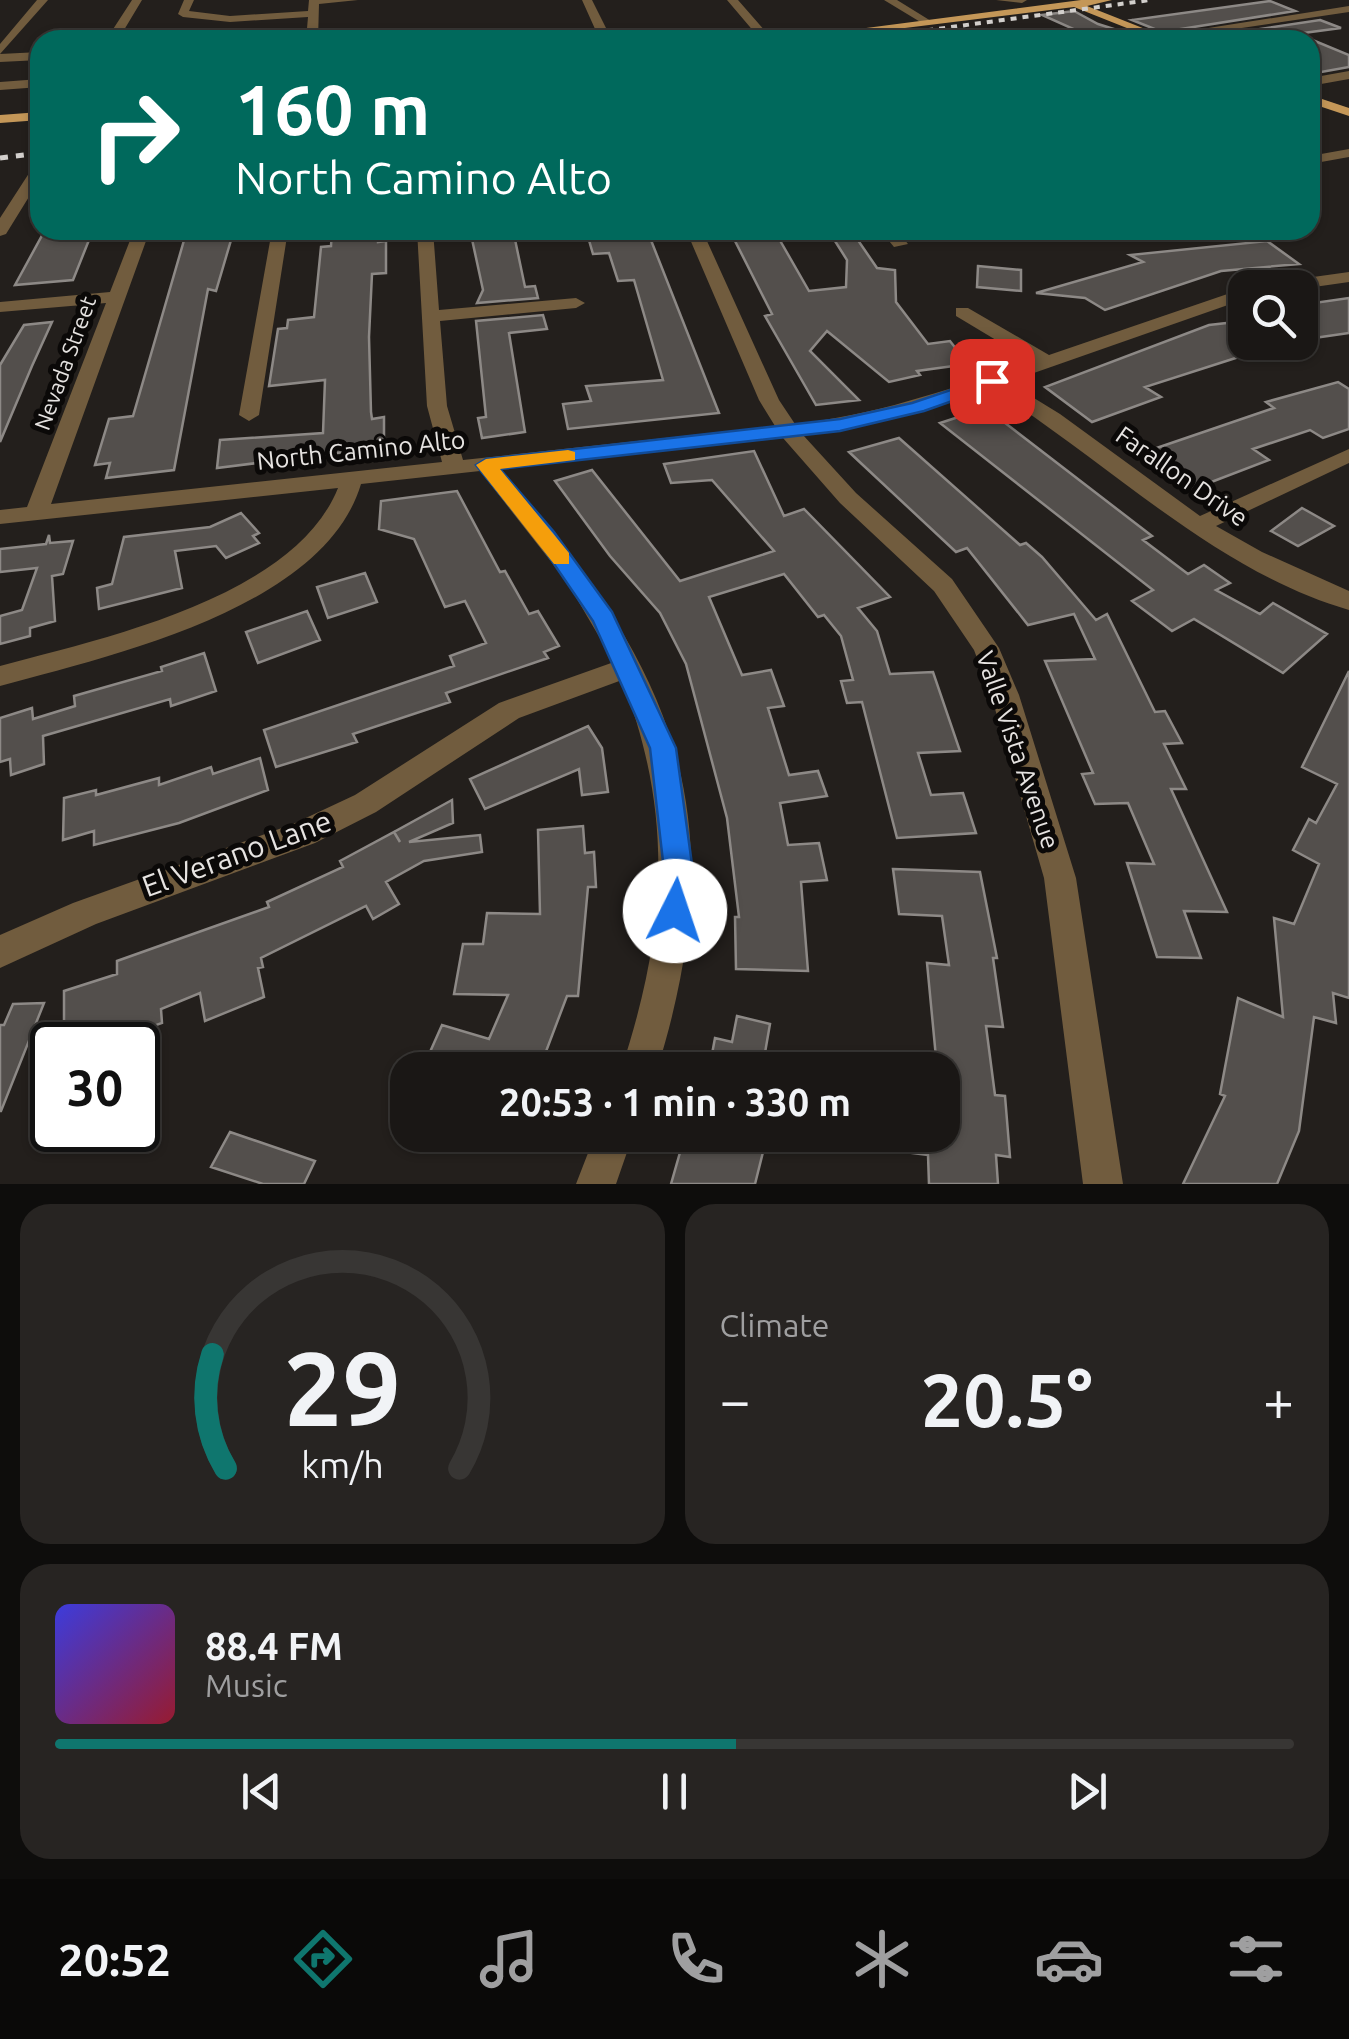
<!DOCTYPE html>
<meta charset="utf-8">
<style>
body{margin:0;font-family:Ubuntu,sans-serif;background:#272422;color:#f1f3f6;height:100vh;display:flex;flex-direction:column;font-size:38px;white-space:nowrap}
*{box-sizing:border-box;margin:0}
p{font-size:32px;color:#9f9fa0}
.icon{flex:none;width:55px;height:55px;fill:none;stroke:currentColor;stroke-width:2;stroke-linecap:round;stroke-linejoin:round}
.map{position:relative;height:1184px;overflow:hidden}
.drawer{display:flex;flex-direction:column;gap:20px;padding:20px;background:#0e0d0c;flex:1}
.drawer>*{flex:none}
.hud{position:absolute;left:30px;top:30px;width:1290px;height:210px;border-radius:30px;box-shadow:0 2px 8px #0004,0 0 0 2px #383634;background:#00695c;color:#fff;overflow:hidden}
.controls{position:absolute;left:1228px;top:270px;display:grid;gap:20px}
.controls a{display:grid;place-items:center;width:90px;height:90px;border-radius:20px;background:#1a1715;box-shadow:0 2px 8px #0004,0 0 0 2px #383634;font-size:50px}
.speed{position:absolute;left:30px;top:1022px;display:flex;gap:20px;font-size:50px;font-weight:700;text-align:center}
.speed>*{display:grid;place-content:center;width:130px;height:130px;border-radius:50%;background:#1a1715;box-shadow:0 2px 8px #0004,0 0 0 2px #383634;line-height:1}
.speed .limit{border:5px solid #111;border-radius:15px;background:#fff;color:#111}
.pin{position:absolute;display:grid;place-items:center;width:85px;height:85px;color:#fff;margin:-42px;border-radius:20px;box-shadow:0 5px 15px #0006}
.me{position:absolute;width:110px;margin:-55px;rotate:4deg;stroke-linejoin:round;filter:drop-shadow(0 0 8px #0008)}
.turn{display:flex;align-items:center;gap:35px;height:210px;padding:0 40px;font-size:45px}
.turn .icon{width:130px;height:130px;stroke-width:2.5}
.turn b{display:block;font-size:70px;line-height:85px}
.big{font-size:75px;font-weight:700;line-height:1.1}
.drawer .widget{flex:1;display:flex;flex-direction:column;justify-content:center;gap:15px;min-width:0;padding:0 35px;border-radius:30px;background:#272422}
.drawer .dial{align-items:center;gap:0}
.dial svg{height:260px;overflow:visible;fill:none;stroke:#383634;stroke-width:7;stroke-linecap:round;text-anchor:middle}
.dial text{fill:#f1f3f6;stroke:none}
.song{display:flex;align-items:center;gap:30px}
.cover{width:120px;height:120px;border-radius:15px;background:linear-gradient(135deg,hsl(240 70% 55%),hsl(350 70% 35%))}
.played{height:10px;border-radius:5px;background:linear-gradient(90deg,#0f766e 55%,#383634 55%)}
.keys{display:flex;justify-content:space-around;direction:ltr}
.heat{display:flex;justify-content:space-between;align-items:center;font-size:55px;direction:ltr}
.drawer .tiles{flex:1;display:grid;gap:20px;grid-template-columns:1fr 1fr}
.widget:last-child{grid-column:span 2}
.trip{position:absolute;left:390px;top:1052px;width:570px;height:100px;border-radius:30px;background:#1a1715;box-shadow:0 2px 8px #0004,0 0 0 2px #383634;font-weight:700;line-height:100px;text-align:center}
.tabs{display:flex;height:160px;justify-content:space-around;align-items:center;background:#0a0908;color:#9f9fa0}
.tabs .icon{width:70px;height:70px}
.tabs .active{color:#0f766e}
.tabs b{font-size:45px;color:#f1f3f6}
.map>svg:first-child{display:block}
</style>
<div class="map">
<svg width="1349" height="1184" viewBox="0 0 1349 1184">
<rect width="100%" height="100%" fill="#231f1c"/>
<path fill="#534f4c" stroke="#8d8986" stroke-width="2.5" d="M1270,1L1295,11L1162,32L1132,20Z
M1074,11L1098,24L1136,36L1128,40H1078V31L1042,15Z
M1320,20L1341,28L1296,34L1308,40H1186Z
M1310,39L1349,55V67L1310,74Z
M45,230H93L73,280L15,285Z
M187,230H234L216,291L208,289L174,470L106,478L110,463L95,465L109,419L133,416Z
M332,230H377L378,242L386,241V273L372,274L369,337L371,412L372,419L384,417V442L369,443V449L217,468L220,440L323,433L325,380L269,386L278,329L287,328L288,320L314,317L321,247L331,246Z
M470,230H513L525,287L535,286L538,298L477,303L483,290Z
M586,230H647L719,413L568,429L563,404L591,401L586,386L663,380L634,280L618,281L609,253L593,254Z
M774,230L809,291L846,287L847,260L828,230H851L877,268L895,270L896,302L928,344L950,341L968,364L917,371L920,375L889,382L827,331L810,351L859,400L816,405L765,316L772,314L731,233Z
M1267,241L1299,264L1221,271L1105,310L1085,298L1036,293L1143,262L1130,255Z
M978,266L1021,270V291L977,287Z
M1349,298V333L1300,340V305Z
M543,315L547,329L509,333L525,432L482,438L478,418L486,417L476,321Z
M1245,321V355L1145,387L1161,397L1092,422L1045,387L1209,325Z
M52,322L32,366L0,442V365L24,325Z
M1338,382L1349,389V429L1323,438L1310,430L1253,449L1269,460L1193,489L1142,453L1274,408L1266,402Z
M974,412L985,420L996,416L1152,536L1143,540L1188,574L1204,565L1230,583L1216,590L1260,614L1273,603L1327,634L1283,673L1194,619L1172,631L1132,601L1153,590L940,423Z
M899,438L1020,545L1026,543L1042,557L1096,620L1107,614L1155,712L1165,711L1182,743L1164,744L1186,789H1171L1227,912L1184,911L1201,958L1157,957L1127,863L1154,864L1128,803L1095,804L1082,774L1093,773L1045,661L1095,659L1074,614L1028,625L967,548L956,552L849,452Z
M754,451L784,516L804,509L890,597L858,608L877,631L890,674L933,672L960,751L918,753L931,795L963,793L976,833L897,838L862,702L847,703L841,681L853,680L841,636L824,615L818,617L784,574L709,597L742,675L771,670L784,706L768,708L789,775L818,771L827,796L780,803L788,845L819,843L827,880L801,882L808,971L736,969L735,917H739L727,818L686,664L660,613L610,556L555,481L592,470L680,581L774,551L712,480L671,483L664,464Z
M457,491L500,572L505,571L529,614L538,611L559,646L544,652L548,658L446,693L450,702L353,734L357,742L276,767L264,730L454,666L450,656L486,643L465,601L445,607L414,539L379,529L381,501Z
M1302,508L1334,526L1298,546L1271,531Z
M241,513L259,533L253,536L259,543L226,558L216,546L175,551L182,588L99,609L97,588L112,584L124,537L210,527Z
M49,535L50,543L73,541L63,574L52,576L55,621L30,628V636L0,644V616L22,610L37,568L0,572V549L46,544Z
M365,573L377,602L328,618L317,587Z
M307,611L320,640L258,663L246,632Z
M204,653L216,691L171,706L170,699L43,736L44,764L11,775L10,759L0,762V718L32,708L33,719L75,706L74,696L162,671L161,667Z
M1349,671V998L1333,993L1336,1023L1314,1017L1299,1131L1277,1184H1183L1225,1096L1220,1094L1238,998L1283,1017L1274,918L1294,924L1319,864L1293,850L1309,819L1316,823L1337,784L1302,767Z
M588,726L602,748L608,792L582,795L579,769L485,809L470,779Z
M260,758L268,790L179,823L94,845V831L63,840L64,798L96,790V795L159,778V785L211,767L213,774Z
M452,800L453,823L409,842L480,835L482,852L424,861L386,882L399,904L373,919L366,906L261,958L263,967L258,968L264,997L205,1021L200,993L161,1009L162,1023L104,1044V1025L64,1039V991L117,974V961L269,907L267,902L343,867L340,861L394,832L400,842L394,832Z
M583,826L585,853L594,852L596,887H588L578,996H567L539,1070H422L442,1025L489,1039L508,995L454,994L463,944H483L487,913L540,914L538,830Z
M893,869L980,872L997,958H993L1003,1027L986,1026L995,1095L1005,1096L1010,1157L996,1155L998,1184H929L928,1155L873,1148L874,1135H942V1068H937L927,963L949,965L942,916L899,914Z
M44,1003L1,1111H0V1025H4L13,1004Z
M737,1016L770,1024L762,1070H709L715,1038L732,1042Z
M230,1132L315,1161L304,1184H263L211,1167Z
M685,1135H725L764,1148L755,1184H671Z"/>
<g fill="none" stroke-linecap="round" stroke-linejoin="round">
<path fill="#715c3e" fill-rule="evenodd" d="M37,0H48L0,54L40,52V60L0,62V44Z
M132,0H142L118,40H106Z
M184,0H194L189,11L230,16L308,11L309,0H358L319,4L318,40H306L308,17L230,22L183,17L178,14Z
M582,0H592L612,40H600Z
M727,0H738L773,40H761Z
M884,0H897L931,21L922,23Z
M996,0H1027L1022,3Z
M1349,6V12L1161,40H1132Z
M405,37L425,40H399Z
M1349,71V79L1310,86V78Z
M40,79V87L0,90V82Z
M1349,149V157L1310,164V156Z
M40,163V179L6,234L0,236V218L35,164Z
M134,230H150L51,504L442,462L427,406L417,230H433L439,310L576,298L585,303L576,308L440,321L447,406L463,460L775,426L759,400L686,230H702L779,400L795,424C878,415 953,388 1031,361L956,316V308H968L1049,355L1245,288V299L1008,382L1060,414L1200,516L1349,449V463L1216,526L1262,552L1349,591V610C1216,572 1106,460 990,388C929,410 868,428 803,435L856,493L952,579L999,648L1019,695L1076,878L1123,1184H1083L1044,878L991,695L974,650L934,591L840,503L783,438L501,469C671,667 738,809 657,1070H621C666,933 675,817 622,680L519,718L376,812L315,843L96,924L0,968V935L73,903L293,824L355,795L499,703L614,662L567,582L480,471L361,484C324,609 109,656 0,686V666C101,639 294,598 338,488L0,524V510L27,507L106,303L0,312V302L110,292Z
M272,230H288L259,415L249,421L239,415Z
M880,230H897L908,244L894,247Z
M1349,272V282L1300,289L1262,288L1270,283Z
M595,1135H633L616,1184H576Z"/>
<path fill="#c49758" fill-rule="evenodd" d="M1081,0H1112L1087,6L1173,40H1157L1074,7L808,40H774Z
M1310,95L1349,108V116L1310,103Z
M40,112V120L0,123V115Z"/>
<path stroke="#d2cfcc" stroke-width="4" stroke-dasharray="6 6" stroke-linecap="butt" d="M856,40L1150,0"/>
<path stroke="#d2cfcc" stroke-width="5" stroke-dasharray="8 8" stroke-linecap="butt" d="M0,158L40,153"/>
</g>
<path fill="#1a73e8" stroke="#114b97" stroke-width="2.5" d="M992,376L1001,381L998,385L924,411L840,431L500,469L554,532L612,612L676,748L694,879L686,920L675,924L665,920L660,911L665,879L650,748L593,621L539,542L476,465L486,459L840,419L912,403Z"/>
<path fill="#f59e0b" d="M568,450L575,452V460L500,469L569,553V564H554L476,465L486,459Z"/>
<g text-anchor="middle" stroke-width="10" stroke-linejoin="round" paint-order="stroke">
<g font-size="22" fill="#e6e3e1" stroke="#0b0908">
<text transform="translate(65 363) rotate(-70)" y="8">Nevada Street</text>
</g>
<g font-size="25" fill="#e6e3e1" stroke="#0b0908">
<text transform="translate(361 450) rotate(-6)" y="9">North Camino Alto</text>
<text transform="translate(1182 476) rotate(35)" y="9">Farallon Drive</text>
<text transform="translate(1018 750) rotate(71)" y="9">Valle Vista Avenue</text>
</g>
<g font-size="30" fill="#e6e3e1" stroke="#0b0908">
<text transform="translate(237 854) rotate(-20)" y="10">El Verano Lane</text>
</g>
</g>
</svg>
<div class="controls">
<a><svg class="icon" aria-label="search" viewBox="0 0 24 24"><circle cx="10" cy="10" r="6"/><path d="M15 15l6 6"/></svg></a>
</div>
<div class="speed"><div class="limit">30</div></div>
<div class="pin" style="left:992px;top:381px;background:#d93025"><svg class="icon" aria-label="arrive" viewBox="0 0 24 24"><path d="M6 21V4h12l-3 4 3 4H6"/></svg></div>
<svg class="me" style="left:675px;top:911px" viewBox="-20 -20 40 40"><circle r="19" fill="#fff"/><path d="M0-13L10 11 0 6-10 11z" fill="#1a73e8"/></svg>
<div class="trip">20:53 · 1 min · 330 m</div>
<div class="hud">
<div class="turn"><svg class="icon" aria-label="right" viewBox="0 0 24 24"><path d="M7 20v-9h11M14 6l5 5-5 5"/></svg><div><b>160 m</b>North Camino Alto</div></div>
</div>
</div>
<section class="drawer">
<div class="tiles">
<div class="widget dial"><svg viewBox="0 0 100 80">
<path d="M14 69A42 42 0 1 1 86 69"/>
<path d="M14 69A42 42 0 0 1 10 34" stroke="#0f766e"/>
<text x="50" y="56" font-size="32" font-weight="700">29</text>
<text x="50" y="72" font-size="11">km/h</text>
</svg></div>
<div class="widget"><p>Climate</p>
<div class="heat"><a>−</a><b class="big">20.5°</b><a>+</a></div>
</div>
<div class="widget">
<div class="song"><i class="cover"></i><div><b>88.4 FM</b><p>Music</p></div></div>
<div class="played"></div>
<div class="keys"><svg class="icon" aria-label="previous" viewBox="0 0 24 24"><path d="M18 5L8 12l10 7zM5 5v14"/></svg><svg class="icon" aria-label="pause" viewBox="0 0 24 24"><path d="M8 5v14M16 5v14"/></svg><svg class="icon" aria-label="next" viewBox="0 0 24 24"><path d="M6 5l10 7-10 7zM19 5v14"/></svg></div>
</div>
</div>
</section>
<nav class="tabs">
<b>20:52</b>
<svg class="icon active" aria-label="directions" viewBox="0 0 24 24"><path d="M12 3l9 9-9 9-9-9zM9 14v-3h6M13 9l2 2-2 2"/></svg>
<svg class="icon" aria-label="music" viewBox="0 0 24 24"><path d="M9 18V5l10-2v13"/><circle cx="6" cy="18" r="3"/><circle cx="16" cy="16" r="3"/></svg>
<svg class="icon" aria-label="phone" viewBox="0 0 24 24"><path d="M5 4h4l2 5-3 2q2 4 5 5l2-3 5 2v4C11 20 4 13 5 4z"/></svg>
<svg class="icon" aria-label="climate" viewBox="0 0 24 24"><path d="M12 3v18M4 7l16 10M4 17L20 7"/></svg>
<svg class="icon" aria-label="car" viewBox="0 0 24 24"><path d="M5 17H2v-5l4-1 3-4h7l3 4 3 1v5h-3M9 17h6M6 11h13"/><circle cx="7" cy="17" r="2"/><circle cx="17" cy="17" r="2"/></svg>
<svg class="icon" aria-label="filters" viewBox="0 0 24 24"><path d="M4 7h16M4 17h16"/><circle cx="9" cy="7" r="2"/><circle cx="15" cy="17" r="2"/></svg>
</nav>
